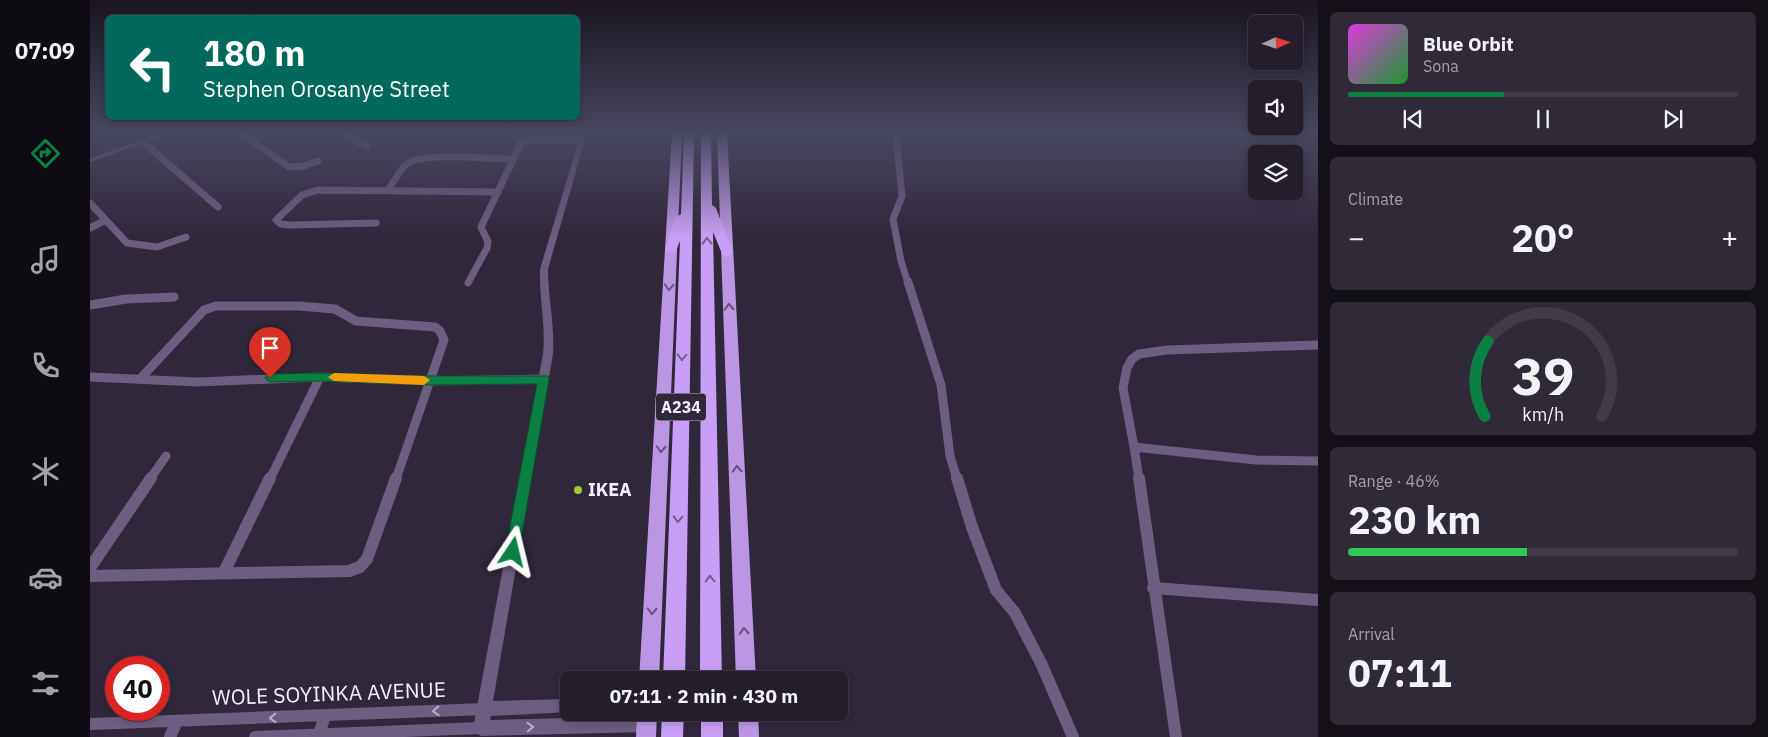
<!DOCTYPE html>
<meta charset="utf-8">
<style>
body{margin:0;font-family:"IBM Plex Sans",sans-serif;background:#302a38;color:#f1f3f6;height:100vh;display:flex;flex-direction:column;font-size:19px;white-space:nowrap}
*{box-sizing:border-box;margin:0}
p{font-size:16px;color:#a3a2a9}
.icon{flex:none;width:28px;height:28px;fill:none;stroke:currentColor;stroke-width:2;stroke-linecap:round;stroke-linejoin:round}
.map{position:relative;flex:1;overflow:hidden}
.drawer{display:flex;flex-direction:column;gap:12px;padding:12px;background:#141018;width:450px}
.drawer>*{flex:none}
.top-card{position:absolute;left:15px;top:15px;width:475px;height:105px;border-radius:8px;box-shadow:0 2px 8px #0003,0 0 0 1px #413b48;background:#00695c;color:#fff;overflow:hidden}
.needle{width:32px;rotate:87deg}
.fabs{position:absolute;left:1158px;top:15px;display:grid;gap:10px}
.fabs a{display:grid;place-items:center;width:55px;height:55px;border-radius:8px;background:#241d2c;box-shadow:0 2px 8px #0003,0 0 0 1px #413b48;font-size:25px}
.speed{position:absolute;left:15px;top:656px;display:flex;gap:10px;font-size:25px;font-weight:700;text-align:center}
.speed>*{display:grid;place-content:center;width:65px;height:65px;border-radius:50%;background:#241d2c;box-shadow:0 2px 8px #0003,0 0 0 1px #413b48;line-height:1}
.speed .limit{border:8px solid #d22;background:#fff;color:#111}
.pin{position:absolute;display:grid;place-items:center;width:42px;height:42px;color:#fff;margin:-51px -21px;border-radius:50% 50% 50% 0;rotate:-45deg;box-shadow:0 0 5px #0007}
.pin .icon{rotate:45deg}
.me{position:absolute;width:55px;margin:-28px;rotate:10deg;stroke-linejoin:round;filter:drop-shadow(0 0 4px #0008)}
.turn{display:flex;align-items:center;gap:18px;height:105px;padding:0 15px;font-size:22px}
.turn .icon{width:65px;height:65px;stroke-width:2.5}
.turn b{display:block;font-size:35px;line-height:42px}
.big{font-size:38px;font-weight:700;line-height:1.1}
.drawer .widget{flex:1;display:flex;flex-direction:column;justify-content:center;gap:8px;min-width:0;padding:0 18px;border-radius:8px;background:#302a38}
.drawer .dial{align-items:center;gap:0}
.dial svg{height:130px;overflow:visible;fill:none;stroke:#413b48;stroke-width:7;stroke-linecap:round;text-anchor:middle}
.dial text{fill:#f1f3f6;stroke:none}
.song{display:flex;align-items:center;gap:15px}
.cover{width:60px;height:60px;border-radius:8px;background:linear-gradient(135deg,hsl(300 70% 55%),hsl(130 70% 35%))}
.played{height:5px;border-radius:2px;background:linear-gradient(90deg,#0b8043 40%,#413b48 40%)}
.keys{display:flex;justify-content:space-around;direction:ltr}
.heat{display:flex;justify-content:space-between;align-items:center;font-size:28px;direction:ltr}
.charge{height:8px;border-radius:4px;background:linear-gradient(90deg,#34c759 46%,#413b48 0)}
.trip{position:absolute;left:470px;top:671px;width:288px;height:50px;border-radius:8px;background:#241d2c;box-shadow:0 2px 8px #0003,0 0 0 1px #413b48;font-weight:700;line-height:50px;text-align:center}
main{display:flex;flex:1;min-height:0}
.tab-bar{display:flex;flex-direction:column;width:90px;justify-content:space-around;align-items:center;background:#0e0c12;color:#a3a2a9}
.tab-bar .icon{width:35px;height:35px}
.tab-bar .on{color:#0b8043}
.tab-bar b{font-size:22px;color:#f1f3f6}
.map>svg:first-child{display:block}
</style>
<main>
<nav class="tab-bar">
<b>07:09</b>
<svg class="icon on" aria-label="directions" viewBox="0 0 24 24"><path d="M12 3l9 9-9 9-9-9zM9 14v-3h6M13 9l2 2-2 2"/></svg>
<svg class="icon" aria-label="music" viewBox="0 0 24 24"><path d="M9 18V5l10-2v13"/><circle cx="6" cy="18" r="3"/><circle cx="16" cy="16" r="3"/></svg>
<svg class="icon" aria-label="phone" viewBox="0 0 24 24"><path d="M5 4h4l2 5-3 2q2 4 5 5l2-3 5 2v4C11 20 4 13 5 4z"/></svg>
<svg class="icon" aria-label="climate" viewBox="0 0 24 24"><path d="M12 3v18M4 7l16 10M4 17L20 7"/></svg>
<svg class="icon" aria-label="car" viewBox="0 0 24 24"><path d="M5 17H2v-5l4-1 3-4h7l3 4 3 1v5h-3M9 17h6M6 11h13"/><circle cx="7" cy="17" r="2"/><circle cx="17" cy="17" r="2"/></svg>
<svg class="icon" aria-label="filters" viewBox="0 0 24 24"><path d="M4 7h16M4 17h16"/><circle cx="9" cy="7" r="2"/><circle cx="15" cy="17" r="2"/></svg>
</nav>
<div class="map">
<svg width="1228" height="737" viewBox="0 0 1228 737">
<rect width="100%" height="100%" fill="#30273a"/>
<g fill="none" stroke-linecap="round" stroke-linejoin="round">
<path stroke="#6d5d80" stroke-width="7" d="M151,133L199,167L214,166L228,161
M254,133L277,147
M806,133L812,196L803,219L811,261L818,283
M53,142L128,207
M298,191C304,181 309,170 318,163C334,152 401,159 422,159
M0,203L37,243L67,247L96,237
M286,223L199,225L191,224L186,220L212,195L228,190L408,192
M0,228L16,220
M378,283L397,248L398,242L391,227L431,143L445,139L492,140"/>
<path stroke="#6d5d80" stroke-width="9" d="M818,282L851,385L860,456L867,479
M0,305L36,299L84,297
M0,377L107,382L230,377L341,381L454,379
M50,379L114,310L126,306H209L245,309L266,321L345,327L350,331L354,340L306,479
M1044,447L1033,388L1037,368L1042,359L1049,354L1077,350L1228,345
M60,479L76,456
M180,479L230,377
M1049,479L1044,447L1166,460L1228,461"/>
<path stroke="#6d5d80" stroke-width="12" d="M867,478L882,527L906,590L925,613L951,663L983,737
M1049,478L1086,737
M0,568L61,478
M134,572L180,478
M0,576L259,571L270,567L277,559L306,478
M1063,588L1228,600
M0,724L394,709
M80,737L87,721
M165,737L391,728
M228,737L235,716"/>
<path fill="#6d5d80" fill-rule="evenodd" d="M71,133H82L0,162V158Z
M491,133H497L458,269C458,298 465,325 463,354L403,701L479,699V712H481L401,716L400,720L557,716L562,719L565,724L562,729L557,732L391,736L386,733L383,728L453,354C456,325 449,298 450,269Z"/>
<path fill="#bb96e5" fill-rule="evenodd" d="M582,133H592L569,680H549Z
M627,133H637L666,680H646Z
M547,712H567L566,737H546Z
M648,712H668L669,737H649Z"/>
<path fill="#c89ff6" fill-rule="evenodd" d="M594,133H604L595,680H573L590,241L585,253H577L575,250L585,218L591,214Z
M611,133H621L622,205L626,208L643,253L637,257L633,256L623,232L632,680H610Z
M572,712H594L593,737H571Z
M611,712H633V737H611Z"/>
</g>
<defs><path id="oneway-chevron" d="M-2-3.5L2.5 0L-2 3.5" fill="none" stroke-width="1.6" stroke-linecap="round" stroke-linejoin="round" transform="scale(1.25)"/></defs>
<g stroke="#745d8f">
<use href="#oneway-chevron" transform="translate(617 241) rotate(-91)"/>
<use href="#oneway-chevron" transform="translate(592 357) rotate(92)"/>
<use href="#oneway-chevron" transform="translate(588 519) rotate(92)"/>
<use href="#oneway-chevron" transform="translate(620 579) rotate(-91)"/>
</g>
<g stroke="#68537e">
<use href="#oneway-chevron" transform="translate(579 287) rotate(93)"/>
<use href="#oneway-chevron" transform="translate(639 307) rotate(-93)"/>
<use href="#oneway-chevron" transform="translate(571 449) rotate(93)"/>
<use href="#oneway-chevron" transform="translate(647 469) rotate(-93)"/>
<use href="#oneway-chevron" transform="translate(562 611) rotate(93)"/>
<use href="#oneway-chevron" transform="translate(654 631) rotate(-93)"/>
</g>
<g stroke="#b8adc4">
<use href="#oneway-chevron" transform="translate(346 711) rotate(177)"/>
<use href="#oneway-chevron" transform="translate(183 718) rotate(178)"/>
<use href="#oneway-chevron" transform="translate(440 727) rotate(-2)"/>
</g>
<linearGradient id="sky" x2="0" y2="1"><stop stop-color="#1a1520"/><stop offset="0.56" stop-color="#484760"/><stop offset="1" stop-color="#484760" stop-opacity="0"/></linearGradient>
<rect width="1228" height="237" fill="url(#sky)"/>
<path fill="#0b8043" stroke="#07532c" d="M230,373L341,376H458L459,379L428,557L423,559L418,557L415,552L447,384L341,385L230,381L180,382L175,378L180,374Z"/>
<path fill="#f59e0b" d="M244,373L334,376L340,380L334,385L244,381L238,377Z"/>
<circle fill="#9cca31" stroke="#30273a" stroke-width="2" cx="488" cy="490" r="5"/>
<g text-anchor="middle" stroke-width="5" stroke-linejoin="round" paint-order="stroke">
<rect fill="#30273a" stroke="#bab3c2" stroke-width="1" x="566" y="393.5" width="50" height="27" rx="4"/>
<g font-size="16" font-weight="bold" fill="#f5effc">
<text x="591" y="413">A234</text>
</g>
<g font-size="18" font-weight="bold" fill="#f5effc" stroke="#30273a" text-anchor="start">
<text x="498" y="496">IKEA</text>
</g>
<g font-size="21" fill="#f5effc" stroke="#30273a">
<text transform="translate(239 694) rotate(-2)" y="7">WOLE SOYINKA AVENUE</text>
</g>
</g>
</svg>
<div class="fabs">
<a><svg class="needle" viewBox="-14 -14 28 28"><path d="M0-13l5 13h-10z" fill="#e53935"/><path d="M0 13l5-13h-10z" fill="#a3a2a9"/></svg></a>
<a><svg class="icon" aria-label="sound" viewBox="0 0 24 24"><path d="M4 9h4l5-4v14l-5-4H4zM17 9q2 3 0 6"/></svg></a>
<a><svg class="icon" aria-label="layers" viewBox="0 0 24 24"><path d="M12 4l9 5-9 5-9-5zM3 14l9 5 9-5"/></svg></a>
</div>
<div class="speed"><div class="limit">40</div></div>
<div class="pin" style="left:180px;top:378px;background:#d93025"><svg class="icon" aria-label="arrive" viewBox="0 0 24 24"><path d="M6 21V4h12l-3 4 3 4H6"/></svg></div>
<svg class="me" style="left:423px;top:552px" viewBox="-20 -20 40 40"><path d="M0-17L14 15 0 8-14 15z" fill="#0b8043" stroke="#fff" stroke-width="4"/></svg>
<div class="trip">07:11 · 2 min · 430 m</div>
<div class="top-card">
<div class="turn"><svg class="icon" aria-label="left" viewBox="0 0 24 24"><path d="M17 20v-9H6M10 6l-5 5 5 5"/></svg><div><b>180 m</b>Stephen Orosanye Street</div></div>
</div>
</div>
<section class="drawer">
<div class="widget">
<div class="song"><i class="cover"></i><div><b>Blue Orbit</b><p>Sona</p></div></div>
<div class="played"></div>
<div class="keys"><svg class="icon" aria-label="previous" viewBox="0 0 24 24"><path d="M18 5L8 12l10 7zM5 5v14"/></svg><svg class="icon" aria-label="pause" viewBox="0 0 24 24"><path d="M8 5v14M16 5v14"/></svg><svg class="icon" aria-label="next" viewBox="0 0 24 24"><path d="M6 5l10 7-10 7zM19 5v14"/></svg></div>
</div>
<div class="widget"><p>Climate</p>
<div class="heat"><a>−</a><b class="big">20°</b><a>+</a></div>
</div>
<div class="widget dial"><svg viewBox="0 0 100 80">
<path d="M14 69A42 42 0 1 1 86 69"/>
<path d="M14 69A42 42 0 0 1 16 23" stroke="#0b8043"/>
<text x="50" y="56" font-size="32" font-weight="700">39</text>
<text x="50" y="72" font-size="11">km/h</text>
</svg></div>
<div class="widget"><p>Range · 46%</p><b class="big">230 km</b><div class="charge"></div></div>
<div class="widget"><p>Arrival</p><b class="big">07:11</b></div>
</section>
</main>
